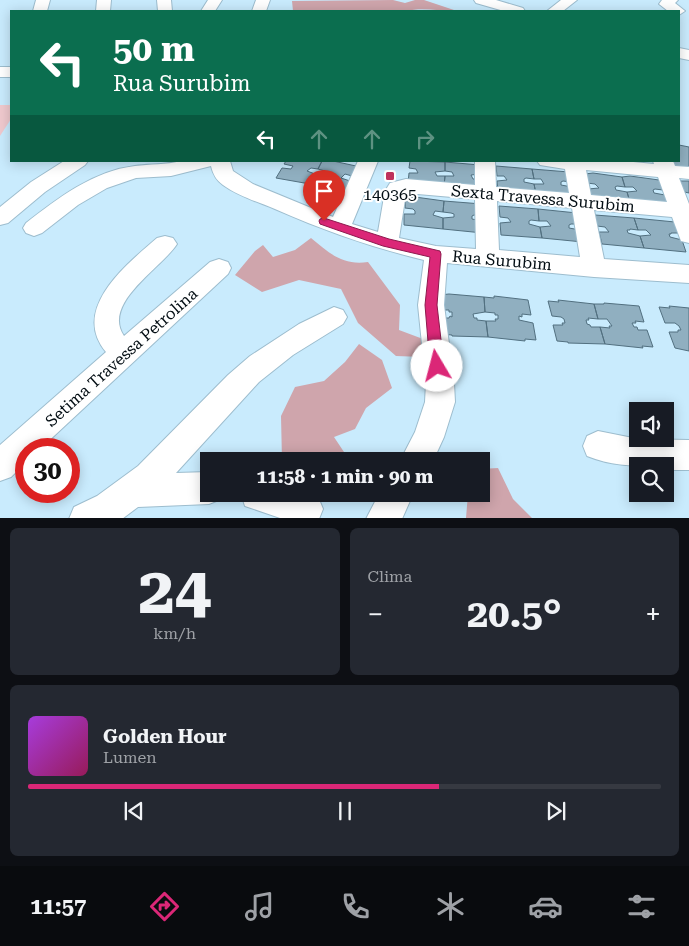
<!DOCTYPE html>
<html lang="pt">
<meta charset="utf-8">
<style>
body{margin:0;font-family:"Roboto Serif",serif;background:#242831;color:#f1f3f6;height:100vh;display:flex;flex-direction:column;font-size:19px;white-space:nowrap}
*{box-sizing:border-box;margin:0}
p{font-size:16px;color:#9ea1a6}
.icon{flex:none;width:28px;height:28px;fill:none;stroke:currentColor;stroke-width:2;stroke-linecap:round;stroke-linejoin:round}
.map{position:relative;height:518px;overflow:hidden}
.panel{display:flex;flex-direction:column;gap:10px;padding:10px;background:#0d0f14;flex:1}
.panel>*{flex:none}
.banner{position:absolute;left:10px;top:10px;width:670px;height:152px;border-radius:0px;box-shadow:0 2px 12px #0003;background:#0b6e4f;color:#fff;overflow:hidden}
.fabs{position:absolute;left:629px;top:402px;display:grid;gap:10px}
.fabs a{display:grid;place-items:center;width:45px;height:45px;border-radius:0px;background:#171b24;box-shadow:0 2px 12px #0003;font-size:25px}
.speed{position:absolute;left:15px;top:438px;display:flex;gap:10px;font-size:25px;font-weight:700;text-align:center}
.speed>*{display:grid;place-content:center;width:65px;height:65px;border-radius:50%;background:#171b24;box-shadow:0 2px 12px #0003;line-height:1}
.speed .limit{border:8px solid #d22;background:#fff;color:#111}
.pin{position:absolute;display:grid;place-items:center;width:42px;height:42px;color:#fff;margin:-51px -21px;border-radius:50% 50% 50% 0;rotate:-45deg;box-shadow:0 0 5px #0007}
.pin .icon{rotate:45deg}
.me{position:absolute;width:55px;margin:-28px;rotate:352deg;stroke-linejoin:round;filter:drop-shadow(0 0 4px #0008)}
.turn{display:flex;align-items:center;gap:18px;height:105px;padding:0 20px;font-size:22px}
.turn .icon{width:65px;height:65px;stroke-width:2.5}
.turn b{display:block;font-size:35px;line-height:42px}
.lanes{display:flex;align-items:center;height:48px;padding:0 20px;background:#0003;justify-content:center;gap:25px;direction:ltr}
.lanes .off{opacity:.35}
.big{font-size:38px;font-weight:700;line-height:1.1}
.panel .card{flex:1;display:flex;flex-direction:column;justify-content:center;gap:8px;min-width:0;padding:0 18px;border-radius:8px;background:#242831}
.panel .dial{align-items:center;gap:0}
.dial b{font-size:65px;line-height:1}
.song{display:flex;align-items:center;gap:15px}
.cover{width:60px;height:60px;border-radius:8px;background:linear-gradient(135deg,hsl(280 70% 55%),hsl(330 70% 35%))}
.played{height:5px;border-radius:2px;background:linear-gradient(90deg,#db2777 65%,#363941 65%)}
.keys{display:flex;justify-content:space-around;direction:ltr}
.heat{display:flex;justify-content:space-between;align-items:center;font-size:28px;direction:ltr}
.panel .tiles{flex:1;display:grid;gap:10px;grid-template-columns:1fr 1fr}
.card:last-child{grid-column:span 2}
.trip{position:absolute;left:200px;top:452px;width:290px;height:50px;border-radius:0px;background:#171b24;box-shadow:0 2px 12px #0003;font-weight:700;line-height:50px;text-align:center}
.tabs{display:flex;height:80px;justify-content:space-around;align-items:center;background:#090b0e;color:#9ea1a6}
.tabs .icon{width:35px;height:35px}
.tabs .current{color:#db2777}
.tabs b{font-size:22px;color:#f1f3f6}
.map>svg:first-child{display:block}
</style>
<div class="map">
<svg width="689" height="519" viewBox="0 0 689 519">
<rect width="100%" height="100%" fill="#c9ebfd"/>
<path fill="#efc9ce" d="M0,105H11V119L0,136Z"/>
<path fill="#cfa5ac" d="M393,0L405,3L415,0H424L457,11C439,11 422,7 406,11H293L292,1Z
M311,238C329,253 343,266 368,262L400,305L399,330L423,339V357L396,356L358,323L341,289L299,280L262,292L235,275L255,251L263,245L273,257L295,250Z
M359,344L382,360L392,388L366,408L355,429L334,437L348,458L343,461H282L281,416L295,387L324,381L345,362Z
M498,468L513,499L532,518H466L468,494H481V469Z"/>
<path fill="#90afc0" stroke="#527080" d="M679,145L689,147V170L671,167L668,161H679Z
M286,161H322L318,169L311,168L307,171L315,174L310,184L276,178L282,168L291,169L293,166L284,164Z
M322,161H333L356,166L352,176L345,174L341,178L350,181L345,190L310,184L315,174L325,175L326,172L325,171L318,169Z
M410,161L445,162V171L435,172L437,176H445L444,186L408,183L409,173H418L416,169L409,168Z
M445,162L480,165L481,174L471,175L473,179H481L473,190L444,186L445,176H454L452,172L445,171Z
M496,166L532,169L534,179L526,178L524,179V182L534,184L536,194L498,191L497,181L507,180L504,176H497Z
M532,169L569,172L571,182L563,181L561,182V185L572,187L574,197L536,194L534,184H544L541,179H534Z
M593,173L622,177L625,187L617,186L615,187L616,190L627,192L630,202L591,199L588,189L599,188L595,184L587,183L585,174Z
M630,176L659,180L663,190L655,189L653,190L654,193L665,195L669,206L630,202L627,192L637,191L633,187H625L622,177Z
M676,181H689V193L680,191Z
M415,197L444,201L443,212L435,211L433,215L443,218V229L404,225V214H415V211L413,209L405,208L406,198Z
M444,201L482,204V215H474L472,216V219L482,221L483,233L443,229V218L454,217V214L451,213L443,212Z
M499,206L538,209L539,221L531,220L529,221V224L540,227L542,238L501,235L500,223L511,222L508,218L500,217Z
M538,209L577,213L579,224H571L569,225V228L580,230L583,242L542,238L540,227L551,226L547,221H539Z
M595,215L634,218L638,230L630,229V230H627L628,233L640,236L644,248L602,244L599,232H609L605,227L597,226Z
M634,218L675,222L679,233H671V234H669L670,237L682,240L686,252L644,248L640,236L651,235L646,230H638Z
M449,294L484,297L485,312L473,314L474,318H477V320L486,321L488,337L452,336V335L441,334L440,318H449L450,316L452,317V312H449V310H440L439,295Z
M494,296L528,300L531,315L522,314V317L519,316V320L533,323L536,340L525,339V341L488,337L486,321H496L495,319H498V315H495V313L485,312L484,297L494,298Z
M558,300L594,304L598,319L588,318L589,320H586L587,324L590,325L591,327H600L605,344L568,343V342L557,341L553,325H563L562,323H565L564,319L561,317L552,316L548,301L559,302Z
M604,303L639,306L644,322L635,321L636,323H632L634,327H637L638,330H647L653,347L642,346L643,348L605,344L600,327L610,328L609,326H612L607,319H598L594,304H604Z
M669,306L689,308V351L675,348L669,332H678V330H681L679,326L675,323H665L659,307L670,308Z"/>
<g fill="none" stroke-linecap="round" stroke-linejoin="round">
<defs>
<path id="minor" d="M36,0H50L47,11H33Z
M97,0H111L110,11H96Z
M157,0H171L172,11H158Z
M208,0H222L215,11H201Z
M256,0H270L266,11H252Z
M474,0H496L523,8L525,11H504L476,3Z
M561,0H577L563,11H547Z
M662,0H678L675,3L685,11L679,15V11H668L659,4Z
M679,48L689,50V60L679,58Z
M0,67H11V77H0Z
M64,161H88L85,165L45,192L8,223L0,225V207L31,182Z
M181,161H230L233,171L253,184L333,217L358,161H378L352,224L378,232L385,191L390,183L406,179L475,185V161H495L496,187L569,193L565,169L540,165L537,161H623L654,164L653,161H673L675,166L689,167V179L679,178L689,204V243L681,241L672,217L594,210L604,259L689,265V283L594,277L447,263L444,305L454,383L455,402L444,437L433,461H400L415,432L425,402L426,383L418,305L424,260C370,247 325,231 275,209C258,202 238,196 223,185C216,180 213,174 211,166L171,176L136,178L107,188L78,205L42,233L34,236L26,233L23,228L26,223C58,198 93,171 135,166C150,164 166,165 181,161ZM586,170L658,177L667,202L591,195ZM406,193L475,199L476,249L436,246L399,238ZM497,201L572,208L580,257L499,250Z
M165,236L173,238L177,244C163,267 101,303 124,336L210,262L219,259L228,262L231,268L228,274L40,449H26V462L11,477L0,481V445L106,352C70,309 127,264 157,238Z
M334,307L343,310L347,317L343,324L293,355L259,382L176,473L209,472V494H223L221,499L209,504L138,507L122,519H69L74,507L97,496L138,466L228,375L250,356L299,324Z
M598,431L638,439L689,440V470H665V466C638,466 614,467 587,456L583,446L587,436Z
M241,494H310L318,497L323,509L319,519H283L245,506Z
M379,494H413L402,519H366Z"/>
</defs>
<use href="#minor" stroke="#9dbdce" stroke-width="2"/>
<use href="#minor" fill="#fff" fill-rule="evenodd"/>
</g>
<path fill="#db2777" stroke="#8e194d" d="M324,218L389,239L440,251L441,254L437,305L444,366L442,369L437,371L432,369L430,366L425,305L430,257L383,246L320,224L319,221L320,219Z"/>
<rect fill="#c0315d" stroke="#fff" stroke-width="2" x="385" y="171" width="10" height="10" rx="2.5"/>
<g text-anchor="middle" stroke-width="4" stroke-linejoin="round" paint-order="stroke">
<g font-size="16" fill="#030d13" stroke="#fff">
<text x="390" y="200">140365</text>
</g>
<g font-size="16" fill="#030d13" stroke="#fff">
<text transform="translate(543 198) rotate(5)" y="6">Sexta Travessa Surubim</text>
<text transform="translate(502 260) rotate(5)" y="6">Rua Surubim</text>
<text transform="translate(121 357) rotate(-42)" y="6">Setima Travessa Petrolina</text>
</g>
</g>
</svg>
<div class="fabs">
<a><svg class="icon" aria-label="sound" viewBox="0 0 24 24"><path d="M4 9h4l5-4v14l-5-4H4zM17 9q2 3 0 6"/></svg></a>
<a><svg class="icon" aria-label="search" viewBox="0 0 24 24"><circle cx="10" cy="10" r="6"/><path d="M15 15l6 6"/></svg></a>
</div>
<div class="speed"><div class="limit">30</div></div>
<div class="pin" style="left:324px;top:221px;background:#d93025"><svg class="icon" aria-label="arrive" viewBox="0 0 24 24"><path d="M6 21V4h12l-3 4 3 4H6"/></svg></div>
<svg class="me" style="left:437px;top:366px" viewBox="-20 -20 40 40"><circle r="19" fill="#fff"/><path d="M0-13L10 11 0 6-10 11z" fill="#db2777"/></svg>
<div class="trip">11:58 · 1 min · 90 m</div>
<div class="banner">
<div class="turn"><svg class="icon" aria-label="left" viewBox="0 0 24 24"><path d="M17 20v-9H6M10 6l-5 5 5 5"/></svg><div><b>50 m</b>Rua Surubim</div></div>
<div class="lanes"><svg class="icon" aria-label="left" viewBox="0 0 24 24"><path d="M17 20v-9H6M10 6l-5 5 5 5"/></svg><svg class="icon off" aria-label="ahead" viewBox="0 0 24 24"><path d="M12 20V5M6 11l6-6 6 6"/></svg><svg class="icon off" aria-label="ahead" viewBox="0 0 24 24"><path d="M12 20V5M6 11l6-6 6 6"/></svg><svg class="icon off" aria-label="right" viewBox="0 0 24 24"><path d="M7 20v-9h11M14 6l5 5-5 5"/></svg></div>
</div>
</div>
<section class="panel">
<div class="tiles">
<div class="card dial"><b>24</b><p>km/h</p></div>
<div class="card"><p>Clima</p>
<div class="heat"><a>−</a><b class="big">20.5°</b><a>+</a></div>
</div>
<div class="card">
<div class="song"><i class="cover"></i><div><b>Golden Hour</b><p>Lumen</p></div></div>
<div class="played"></div>
<div class="keys"><svg class="icon" aria-label="previous" viewBox="0 0 24 24"><path d="M18 5L8 12l10 7zM5 5v14"/></svg><svg class="icon" aria-label="pause" viewBox="0 0 24 24"><path d="M8 5v14M16 5v14"/></svg><svg class="icon" aria-label="next" viewBox="0 0 24 24"><path d="M6 5l10 7-10 7zM19 5v14"/></svg></div>
</div>
</div>
</section>
<nav class="tabs">
<b>11:57</b>
<svg class="icon current" aria-label="directions" viewBox="0 0 24 24"><path d="M12 3l9 9-9 9-9-9zM9 14v-3h6M13 9l2 2-2 2"/></svg>
<svg class="icon" aria-label="music" viewBox="0 0 24 24"><path d="M9 18V5l10-2v13"/><circle cx="6" cy="18" r="3"/><circle cx="16" cy="16" r="3"/></svg>
<svg class="icon" aria-label="phone" viewBox="0 0 24 24"><path d="M5 4h4l2 5-3 2q2 4 5 5l2-3 5 2v4C11 20 4 13 5 4z"/></svg>
<svg class="icon" aria-label="climate" viewBox="0 0 24 24"><path d="M12 3v18M4 7l16 10M4 17L20 7"/></svg>
<svg class="icon" aria-label="car" viewBox="0 0 24 24"><path d="M5 17H2v-5l4-1 3-4h7l3 4 3 1v5h-3M9 17h6M6 11h13"/><circle cx="7" cy="17" r="2"/><circle cx="17" cy="17" r="2"/></svg>
<svg class="icon" aria-label="filters" viewBox="0 0 24 24"><path d="M4 7h16M4 17h16"/><circle cx="9" cy="7" r="2"/><circle cx="15" cy="17" r="2"/></svg>
</nav>
